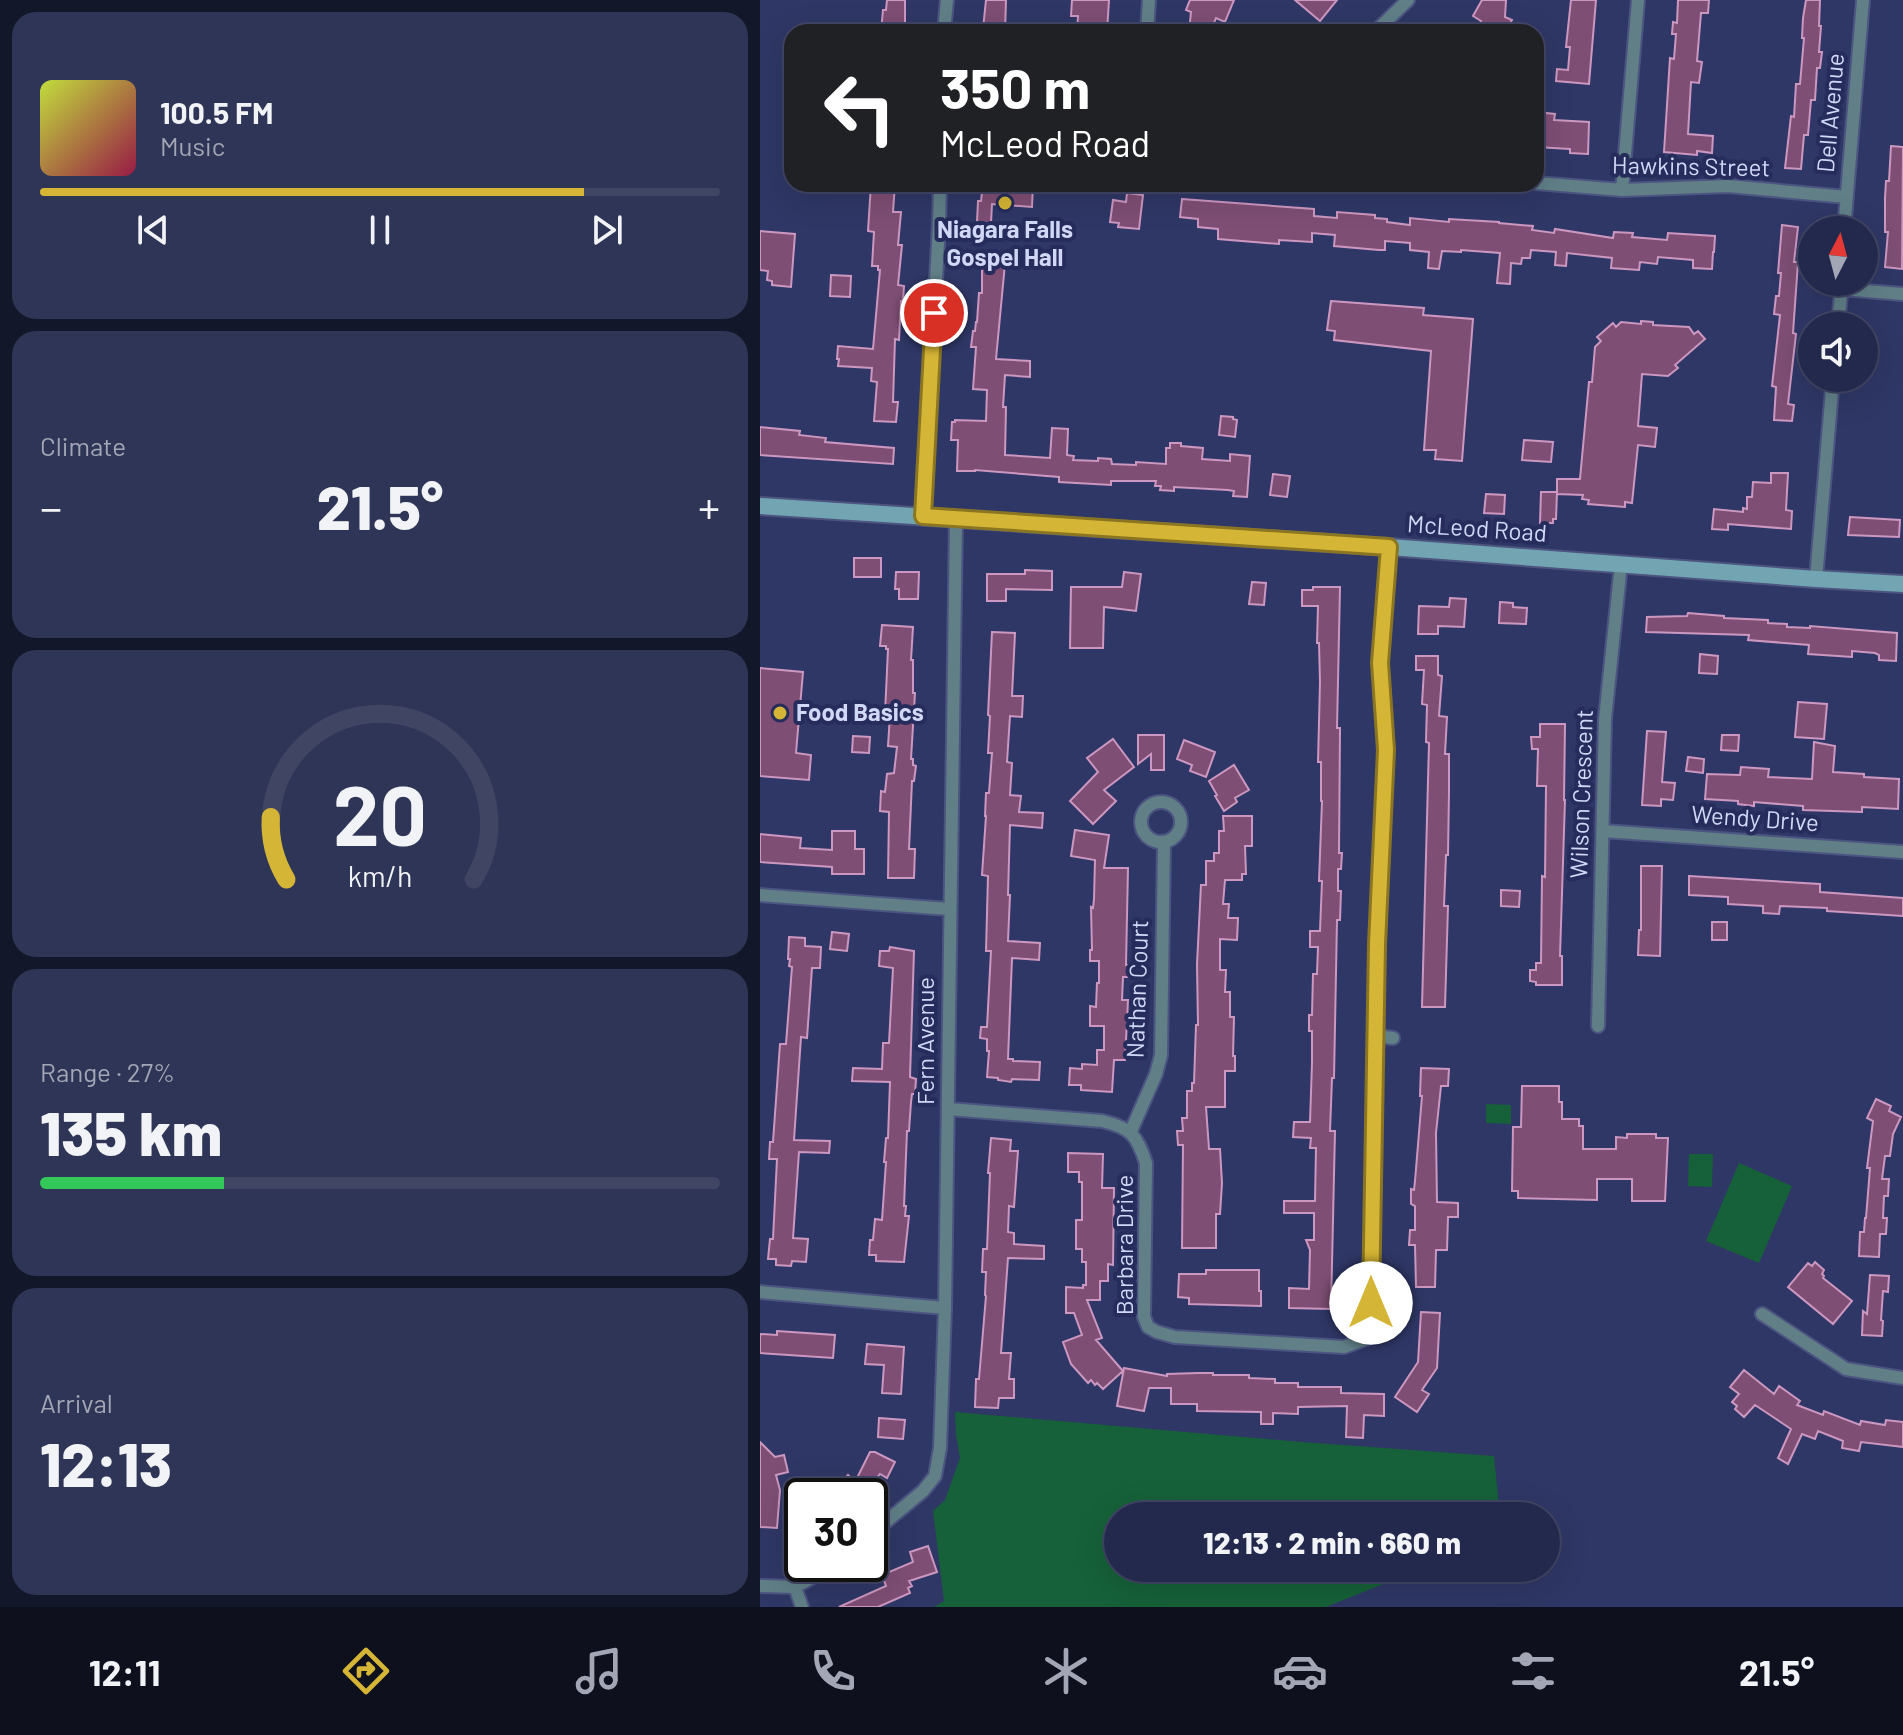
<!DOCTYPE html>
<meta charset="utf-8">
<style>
body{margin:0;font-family:Barlow,sans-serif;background:#2f3556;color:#f1f3f6;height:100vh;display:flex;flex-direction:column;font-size:30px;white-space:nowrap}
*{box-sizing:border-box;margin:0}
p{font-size:26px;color:#a3a6b5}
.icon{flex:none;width:44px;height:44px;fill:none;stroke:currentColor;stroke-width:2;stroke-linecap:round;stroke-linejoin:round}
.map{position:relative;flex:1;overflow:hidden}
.details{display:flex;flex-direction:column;gap:12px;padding:12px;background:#13172a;width:760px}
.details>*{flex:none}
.hud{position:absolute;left:24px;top:24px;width:760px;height:168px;border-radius:24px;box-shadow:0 8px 32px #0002,0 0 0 2px #404564;background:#202124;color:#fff;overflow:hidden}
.needle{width:52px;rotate:6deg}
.fabs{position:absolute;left:1038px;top:216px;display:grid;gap:16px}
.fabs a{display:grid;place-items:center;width:80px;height:80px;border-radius:50%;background:#23294c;box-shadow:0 8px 32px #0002,0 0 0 2px #404564;font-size:40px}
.speed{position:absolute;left:24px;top:1478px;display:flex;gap:16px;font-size:40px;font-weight:700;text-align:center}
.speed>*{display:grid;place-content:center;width:104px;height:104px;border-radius:50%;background:#23294c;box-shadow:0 8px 32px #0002,0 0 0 2px #404564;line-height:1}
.speed .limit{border:4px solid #111;border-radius:12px;background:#fff;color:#111}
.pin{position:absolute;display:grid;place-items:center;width:68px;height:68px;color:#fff;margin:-34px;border:4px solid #fff;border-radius:50%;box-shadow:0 2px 8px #0007}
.me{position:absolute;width:88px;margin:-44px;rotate:0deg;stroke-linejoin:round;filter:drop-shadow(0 0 6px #0008)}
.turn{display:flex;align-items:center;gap:28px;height:168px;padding:0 24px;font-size:36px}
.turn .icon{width:104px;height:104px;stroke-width:2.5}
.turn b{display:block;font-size:56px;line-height:68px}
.big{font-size:60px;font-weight:800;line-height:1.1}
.details .tile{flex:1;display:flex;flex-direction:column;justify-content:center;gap:12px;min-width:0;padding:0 28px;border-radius:24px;background:#2f3556}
.details .dial{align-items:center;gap:0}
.dial svg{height:208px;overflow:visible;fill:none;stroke:#404564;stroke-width:7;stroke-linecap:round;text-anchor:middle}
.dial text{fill:#f1f3f6;stroke:none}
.song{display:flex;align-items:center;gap:24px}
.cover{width:96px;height:96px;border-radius:12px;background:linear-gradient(135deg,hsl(70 70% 55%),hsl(340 70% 35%))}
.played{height:8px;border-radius:4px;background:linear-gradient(90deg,#d5b535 80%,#404564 80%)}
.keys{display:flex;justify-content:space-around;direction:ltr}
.heat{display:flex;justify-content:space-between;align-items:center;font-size:44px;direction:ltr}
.charge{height:12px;border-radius:6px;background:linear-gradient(90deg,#34c759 27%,#404564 0)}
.trip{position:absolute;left:344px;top:1502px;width:456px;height:80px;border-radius:40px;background:#23294c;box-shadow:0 8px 32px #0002,0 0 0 2px #404564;font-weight:800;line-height:80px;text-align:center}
.menu{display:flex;height:128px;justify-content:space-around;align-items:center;background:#0e101e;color:#a3a6b5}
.menu .icon{width:56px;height:56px}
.menu .current{color:#d5b535}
.menu b{font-size:36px;color:#f1f3f6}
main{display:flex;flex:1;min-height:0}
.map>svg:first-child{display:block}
</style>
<main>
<section class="details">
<div class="tile">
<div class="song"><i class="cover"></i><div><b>100.5 FM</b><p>Music</p></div></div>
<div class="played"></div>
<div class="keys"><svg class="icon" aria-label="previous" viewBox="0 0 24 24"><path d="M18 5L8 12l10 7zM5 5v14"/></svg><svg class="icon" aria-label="pause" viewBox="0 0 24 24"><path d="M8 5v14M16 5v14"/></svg><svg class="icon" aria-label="next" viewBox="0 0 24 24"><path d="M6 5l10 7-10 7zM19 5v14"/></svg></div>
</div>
<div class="tile"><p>Climate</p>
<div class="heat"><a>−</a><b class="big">21.5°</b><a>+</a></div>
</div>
<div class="tile dial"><svg viewBox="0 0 100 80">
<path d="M14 69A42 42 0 1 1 86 69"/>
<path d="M14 69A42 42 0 0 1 8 45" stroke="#d5b535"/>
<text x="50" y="56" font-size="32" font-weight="700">20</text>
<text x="50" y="72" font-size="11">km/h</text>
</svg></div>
<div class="tile"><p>Range · 27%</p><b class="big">135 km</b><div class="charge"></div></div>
<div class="tile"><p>Arrival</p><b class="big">12:13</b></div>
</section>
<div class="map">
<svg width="1143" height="1607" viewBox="0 0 1143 1607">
<rect width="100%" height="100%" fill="#2f3766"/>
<path fill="#166139" d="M726,1104L751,1105V1124L726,1123Z
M929,1154H953L952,1187L928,1186Z
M979,1163L1032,1186L999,1263L946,1241Z
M195,1412L542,1442L734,1456L740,1516H358V1568H663L566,1607H174L184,1601L173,1511L185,1500L200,1458L196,1434Z"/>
<path fill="#7e4e74" stroke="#cc97c0" stroke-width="2" d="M127,0H145V27H143L142,32H121L123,10H126Z
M226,0H246L245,32H226V29H223Z
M312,0H349L347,32H317L318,16H311Z
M430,0H474L465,22L456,18L450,32H429L431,12L426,10Z
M535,0H577L560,21Z
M722,0H746L745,17L752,20L745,32H714L721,21L713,16Z
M811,0H836L829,84L796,81L797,69L808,70L810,47H806Z
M918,0H949L948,13H941L937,61L942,62L939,83L931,82L928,134L953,136L952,153L937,151V155L904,152L910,58L914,59L916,34H912L913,22L917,23Z
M1046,0H1060L1059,26H1061L1059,52H1062L1060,68H1057L1055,100H1051L1048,135H1044L1041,169L1025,168L1031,116L1034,117L1036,84H1040L1044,38H1042L1043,18Z
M776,112L795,114L794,120L829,122L828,154L810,153V149L776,147Z
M1131,146L1143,147L1142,269L1125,267L1128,232H1125V198L1126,181H1129Z
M111,184H135L133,212H141L138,245H142L138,285L144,286L143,301H141L139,340L135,339L133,402H138L136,422L114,421L117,382L111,381L112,368L78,366L79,359H77L78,346L113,349L120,270H118V266H112L114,232L108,231Z
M223,184H273L272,207L232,204L231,223L217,222L218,201H221Z
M367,193L383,195L379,229L358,227L359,223L350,222L353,200L366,202Z
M422,199L554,209V216L577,218V212L615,215V218L627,219V222L650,225V218L689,222V219L739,222V223L773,226L772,230L794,233L795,229L853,238L854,232L873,233L872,237L907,240L908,233L955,236L954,252H953L952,269L933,268V260L898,257L897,264L880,262L879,270L851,268L852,258L807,253L806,266L795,265L796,252L771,250L770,258H762L761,264L751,263L750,284L737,283L740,253L701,250V252L682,251L679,269L668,268L669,252L650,250V243L625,241V250H619L574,246L575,235L552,233V242L519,240V244L458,239V229L438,227V219L420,217Z
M1022,225L1038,227L1034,262H1038L1033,333L1036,334L1028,404L1034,405L1032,421L1014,420L1016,387L1012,386L1020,315L1014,314L1016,296H1019L1021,273H1018Z
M0,231L35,234L31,287L12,285V281L7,280L8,271L0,270Z
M222,252L246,253L236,359L270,361V377L245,375L243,407H246L245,455L290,458L292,428L308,429L307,455L314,456L313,460L338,461V458L351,459L352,464L376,465V462L406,464V448H410V443H421V446L443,448L442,459L470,461V454L490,456L487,497L473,496L474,491L468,490L414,487V491L400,490L401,486H395L396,481H351V485L299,482V477L215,470V471H197L198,440H191L192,422H195V420L226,421L227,390L213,389L216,347H211L213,331H215L216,322H217L219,293H222Z
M71,275L91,276L90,297L70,296Z
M571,301L664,308L663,315L713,319L702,461L675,459L676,450H664L671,351L574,340L575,331L567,330Z
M881,321L893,322V325L929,327L934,334L938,331L945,339L915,365L918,368L908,376L882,374L878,426L897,428L895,447L878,445L872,503L865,502V507L828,504L829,500L822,499L823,495L797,494V479H820L829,382H832L835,347L841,341L837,337L853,323L856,327L861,322L881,324Z
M461,416L473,417V419L477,420L475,437L459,435Z
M0,427L40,431L39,435L66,438L65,442L134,448L133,464L0,455Z
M764,440L793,442L791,462L762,460Z
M1011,473H1028L1026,510L1032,511L1031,529L968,524V530L952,529L954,509L983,512V508L987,509V497H992L993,482L1011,483Z
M513,474L530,476L527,497L510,495Z
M781,492H797L796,519H793V523H780Z
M726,494L745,495L744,514L724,513Z
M1090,517L1140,520L1139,537L1088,535Z
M94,558H121V577H94Z
M265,570L292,571V590L246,589V601H227V574H265Z
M136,572H159L158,599H139V589H135Z
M364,572L381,574L376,611L344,607L343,648H310L311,587H362Z
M492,582L506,583L504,605L489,604Z
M553,587H580L577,728H580L579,853H582L581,869H578V891H581L580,920H577L574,1078H572L570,1131H575L571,1309L529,1308V1288L549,1289L550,1250L546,1240H554V1213H524V1201H555L556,1148H550L551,1138L533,1137L534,1122H550L552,1063V1031H549V1015H552L553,974H557L558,947H550V931H560L562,881H559L562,801H561V762H558L560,682L559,643H557L558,606H542V590H553Z
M690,598L706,599L704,627L678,626V634H658L659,606L689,607Z
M740,602L753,603V607L767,608L766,624L739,623Z
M928,613L964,616V618L1008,620V623L1027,624V627L1050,628V626L1137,633L1136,661L1119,660V655L1115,653L1092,651V657L1048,654L1049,645L988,640L989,635L886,632L887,617L927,616Z
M122,625L153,627L151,660H153V693H155L151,759H153V765L156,766L154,781H152L149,849H155L154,878H128L129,812L120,811L121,791L125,792L127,774L134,773L137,747L128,746L130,715L125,714L128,649H126V646H120Z
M232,632L255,633L252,696H263L262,717L250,716L247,762L252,763L250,795L261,796L259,812L283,813L282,828L250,825L248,895H250L248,941L280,943L279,960L252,958L248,1059H253V1061L280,1062L279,1080L252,1079L251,1082L238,1080V1078L227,1077L229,1051H227V1039L220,1038L221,1027H227L231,951H226L228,876L222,875L226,816H225L226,793H229L232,753H228L230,716L228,715Z
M940,654L958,656L957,674L939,673Z
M656,656H678V675L682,676L679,716L687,717L685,754H689V791L688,855H686L684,906H688L685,1007H662L669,743L666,742L667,705L662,704L664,670H656Z
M0,668L43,672L36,753L51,755L49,780L0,776Z
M1038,702L1067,704L1064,739L1035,737Z
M83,706L105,707L104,719L83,718Z
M780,724H805L804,800H805L800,956H802V985H776V982L770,981V970H776V963H781L782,876L785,877L786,786H777L778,749H772L771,737H780Z
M887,731L906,732L902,782L915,783L913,800L901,799V806L882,805Z
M378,735H404V770H391V754L378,764Z
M962,735H979L978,751L961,750Z
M93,736L110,737L109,753L92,752Z
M353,739L374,767L344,790L356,801L333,824L310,801L338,772L327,758Z
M424,740L455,752L446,777L430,771L432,765L417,759Z
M1054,742L1075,746L1073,772L1104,774V777L1139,779L1138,809L1102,807V812L1043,810V806L994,802V806L978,804V801L945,799L947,774L980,775L981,767L1009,769L1008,777L1052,779Z
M928,757L944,759L943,773L926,771Z
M474,765L489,790L475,798L477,802L464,811L455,796L457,795L449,781Z
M463,816H492V846H485L486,874H482V880H465L463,904H469L468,918H478L477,940L460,939V970H466L465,992H470V1017H474L473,1056H475V1071H465V1107H446L449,1149H460L462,1183L460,1214H456V1248H422L423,1145H418L417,1131H423L422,1118H427V1091H432V1083H434L436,1025H438L437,964L441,885H446V861H454V853H459V831H464Z
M315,830L349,835L344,868H368L366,965H368V977H363L362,1000H368L365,1060H354L352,1092L321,1090V1085H309L310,1068L322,1069V1064L337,1065V1050H344V1026H330V1006L336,1007L337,983H339V961H330V950H332L331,907L333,908L334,899L335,860L311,856Z
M72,831H95V849H104V874H72V867L0,862V834L41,838L40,848L72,850Z
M881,866H902L900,956L878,955L879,930H881Z
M929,876L1060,884V892L1143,898V916L1067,911V908L1020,906L1019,914L1003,913V906L968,904V897L929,895Z
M741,890L760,891L759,907L741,906Z
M952,922H967V940H952Z
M72,932L89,934L87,951L70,949Z
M29,937L45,938V946L61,947L60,968H52L47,1038L41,1037L34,1140L70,1141L69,1153L39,1152L33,1238L48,1239L46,1262L32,1261L31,1266L16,1265V1259H8L10,1239H13L17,1159H9L10,1142H13L20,1044H26L32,967L29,966L30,959H28Z
M130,947L154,951L150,1077L156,1079L155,1094H152L151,1102L149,1131H147L144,1206H146L145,1216H149L144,1262L116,1261V1255H109L110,1240H113L115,1219L122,1220L126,1162H124L126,1138H128L130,1082L92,1081L93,1068L122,1069L123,1043H129L133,968L119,966L120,951H129Z
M661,1068L689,1069L688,1086H681L676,1133L677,1202L698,1203V1217H688L687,1250H676L675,1287H656L655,1245H649L650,1230H655V1206L651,1204V1189L654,1190L655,1181L662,1096H660Z
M762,1086H799V1102H802V1119H819V1126H823V1149H856V1137L867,1138V1134H896V1138H908L905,1201H872V1179H837V1200L758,1198V1191H752L753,1127H761Z
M1116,1099L1131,1106L1129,1111L1141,1117L1133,1134L1130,1156H1125L1122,1179H1129L1128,1196H1124L1123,1218H1127L1126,1234H1120L1119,1257L1099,1256L1100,1232H1104L1105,1218H1106L1110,1168H1107L1113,1121L1107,1118Z
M231,1138L251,1140L250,1151H258L254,1207L249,1206L248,1232L254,1233V1244L284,1246V1259L248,1258L241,1353H251L249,1379H254V1398H239L238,1408L215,1407L216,1379H219L226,1296L225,1295L226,1272H222L223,1249H227L230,1173H228Z
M308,1153L343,1154L342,1188H354L353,1265L348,1264V1281H340V1300H327L342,1338L336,1340L363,1371L343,1389L337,1383L335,1385L331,1380L328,1383L311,1364L303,1342L322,1335L314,1313H306V1287L323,1288V1285H326V1262H322V1249H316V1220H322V1182H319V1172H308Z
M1055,1262L1064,1270L1062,1274L1064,1276L1063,1278L1092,1301L1073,1324L1028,1287L1048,1263L1052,1266Z
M446,1270H499V1291H501V1306L429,1304V1298L418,1297L419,1274H446Z
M1110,1275L1129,1276L1128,1292L1123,1291L1121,1320L1123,1321L1122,1336L1102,1335L1103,1311L1107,1314Z
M661,1312L680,1313L677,1368L662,1390L669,1394L657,1412L635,1397L658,1362Z
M17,1331L75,1335L73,1358L0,1353V1334L17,1335Z
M107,1344L144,1347L141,1394L122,1393L124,1365L105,1364Z
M364,1368L407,1376V1374L438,1373H453V1375H489V1378L515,1379V1383H538V1387H581V1393L624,1394V1416L604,1415L603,1438L586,1437L587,1406L538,1407V1414L513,1413V1424H501V1412L437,1411V1404H411V1388H389L384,1411L357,1406Z
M984,1370L1014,1394L1019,1386L1040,1401L1037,1405L1063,1415L1064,1411L1100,1425L1101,1421L1125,1425L1126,1420L1143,1422V1447L1101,1442L1099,1451L1082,1448L1083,1441L1058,1431L1055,1439L1042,1434L1028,1464L1018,1458L1031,1429L995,1405L984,1417L975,1409L977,1406L972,1402L979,1394L970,1387Z
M119,1418L145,1420L143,1439L118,1437Z
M0,1442L15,1457L24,1455L28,1472L16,1475L20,1490L17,1528L0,1527Z
M110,1452H115L135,1462L127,1478L120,1474L101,1496H69L88,1475L95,1482Z
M168,1546L177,1572L149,1581L152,1586L148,1588L150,1593L118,1607H79L126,1586L122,1575L153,1562L150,1552Z"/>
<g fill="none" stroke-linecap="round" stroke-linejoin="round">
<defs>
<path id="street" d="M184,32L187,0
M387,32L389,0
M615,32L648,0
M776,183L862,190L968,186L1086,197
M862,190L878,0
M1084,230L1103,0
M1081,289L1143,294
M1078,326L1082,282
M163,516L179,226L180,184
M1056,579L1073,378
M381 822a20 20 0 1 1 40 0a20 20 0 1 1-40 0Z
M843,831L1143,852
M0,895L189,909
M838,1026L845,719L861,564
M617,1036L633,1038
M188,1109L342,1121C372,1128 377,1136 386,1163L384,1317L388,1327L397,1332L415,1337L584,1347L606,1339L612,1319L617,944L626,750L620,663L629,547
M371,1131L396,1074L401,1055L404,843
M0,1292L185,1308
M1002,1314L1086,1369L1143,1378
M110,1535L163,1491L175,1476L180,1448L185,1308L196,518
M0,1586L35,1587L76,1564
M35,1587L42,1607"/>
<path id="secondary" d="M0,506L629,547L1056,579L1143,584"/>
</defs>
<use href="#street" stroke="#4c5480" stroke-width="16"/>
<use href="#secondary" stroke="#4c5480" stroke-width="20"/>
<use href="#street" stroke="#607f87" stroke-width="12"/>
<use href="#secondary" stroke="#72a4b1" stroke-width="16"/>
</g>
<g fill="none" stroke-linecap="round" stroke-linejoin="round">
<defs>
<path id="route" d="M174,313L163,516L629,547L620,663L626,750L617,944L611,1303"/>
</defs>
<use href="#route" stroke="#8a7622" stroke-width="20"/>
<use href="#route" stroke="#d5b535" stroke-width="14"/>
</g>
<g fill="#d5b535" stroke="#262c5b" stroke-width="3">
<circle cx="245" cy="203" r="8"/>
<circle cx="20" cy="713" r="8"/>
</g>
<g text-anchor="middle" stroke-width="8" stroke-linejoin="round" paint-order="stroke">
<g font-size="24" fill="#d1d8f6" stroke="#262c5b">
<text transform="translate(1071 113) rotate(-85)" y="8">Dell Avenue</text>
<text transform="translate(931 167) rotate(1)" y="8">Hawkins Street</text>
<text transform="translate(717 529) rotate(4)" y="8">McLeod Road</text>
<text transform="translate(822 794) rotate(-88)" y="8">Wilson Crescent</text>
<text transform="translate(995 819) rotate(4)" y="8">Wendy Drive</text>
<text transform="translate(378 989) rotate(-88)" y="8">Nathan Court</text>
<text transform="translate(166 1041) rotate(-90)" y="8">Fern Avenue</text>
<text transform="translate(365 1245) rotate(-90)" y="8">Barbara Drive</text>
</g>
<g font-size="24" font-weight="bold" fill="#d1d8f6" stroke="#262c5b">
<text x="245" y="238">Niagara Falls<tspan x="245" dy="28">Gospel Hall</tspan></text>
<text x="36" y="721" text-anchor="start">Food Basics</text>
</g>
</g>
</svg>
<div class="fabs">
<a><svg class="needle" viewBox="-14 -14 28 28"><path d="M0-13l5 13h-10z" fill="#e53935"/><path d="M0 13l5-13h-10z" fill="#a3a6b5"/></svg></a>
<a><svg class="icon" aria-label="sound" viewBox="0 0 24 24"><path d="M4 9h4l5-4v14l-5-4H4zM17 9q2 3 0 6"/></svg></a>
</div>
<div class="speed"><div class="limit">30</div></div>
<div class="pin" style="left:174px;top:313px;background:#d93025"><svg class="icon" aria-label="arrive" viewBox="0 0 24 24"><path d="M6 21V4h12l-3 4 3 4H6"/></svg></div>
<svg class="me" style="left:611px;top:1303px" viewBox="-20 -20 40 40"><circle r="19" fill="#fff"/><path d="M0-13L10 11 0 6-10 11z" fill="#d5b535"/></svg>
<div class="trip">12:13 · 2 min · 660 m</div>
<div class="hud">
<div class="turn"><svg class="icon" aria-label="left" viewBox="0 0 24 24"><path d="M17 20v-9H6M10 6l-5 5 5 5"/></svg><div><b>350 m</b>McLeod Road</div></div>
</div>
</div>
</main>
<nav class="menu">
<b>12:11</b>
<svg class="icon current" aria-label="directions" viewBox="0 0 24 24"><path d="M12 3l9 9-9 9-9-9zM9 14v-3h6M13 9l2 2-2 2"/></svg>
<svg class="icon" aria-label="music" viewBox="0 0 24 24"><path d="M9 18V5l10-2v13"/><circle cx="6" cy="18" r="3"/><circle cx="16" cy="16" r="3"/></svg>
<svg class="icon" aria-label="phone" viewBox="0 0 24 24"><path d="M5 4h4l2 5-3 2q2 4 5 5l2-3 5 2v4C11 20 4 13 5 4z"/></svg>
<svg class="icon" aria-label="climate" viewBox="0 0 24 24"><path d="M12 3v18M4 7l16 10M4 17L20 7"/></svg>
<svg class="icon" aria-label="car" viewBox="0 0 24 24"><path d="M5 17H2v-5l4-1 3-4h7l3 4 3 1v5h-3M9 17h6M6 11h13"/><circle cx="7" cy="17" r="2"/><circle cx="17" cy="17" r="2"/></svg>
<svg class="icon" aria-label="filters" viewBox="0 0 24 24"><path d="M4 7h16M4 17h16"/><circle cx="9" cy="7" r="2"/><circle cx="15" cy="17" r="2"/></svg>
<b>21.5°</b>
</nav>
